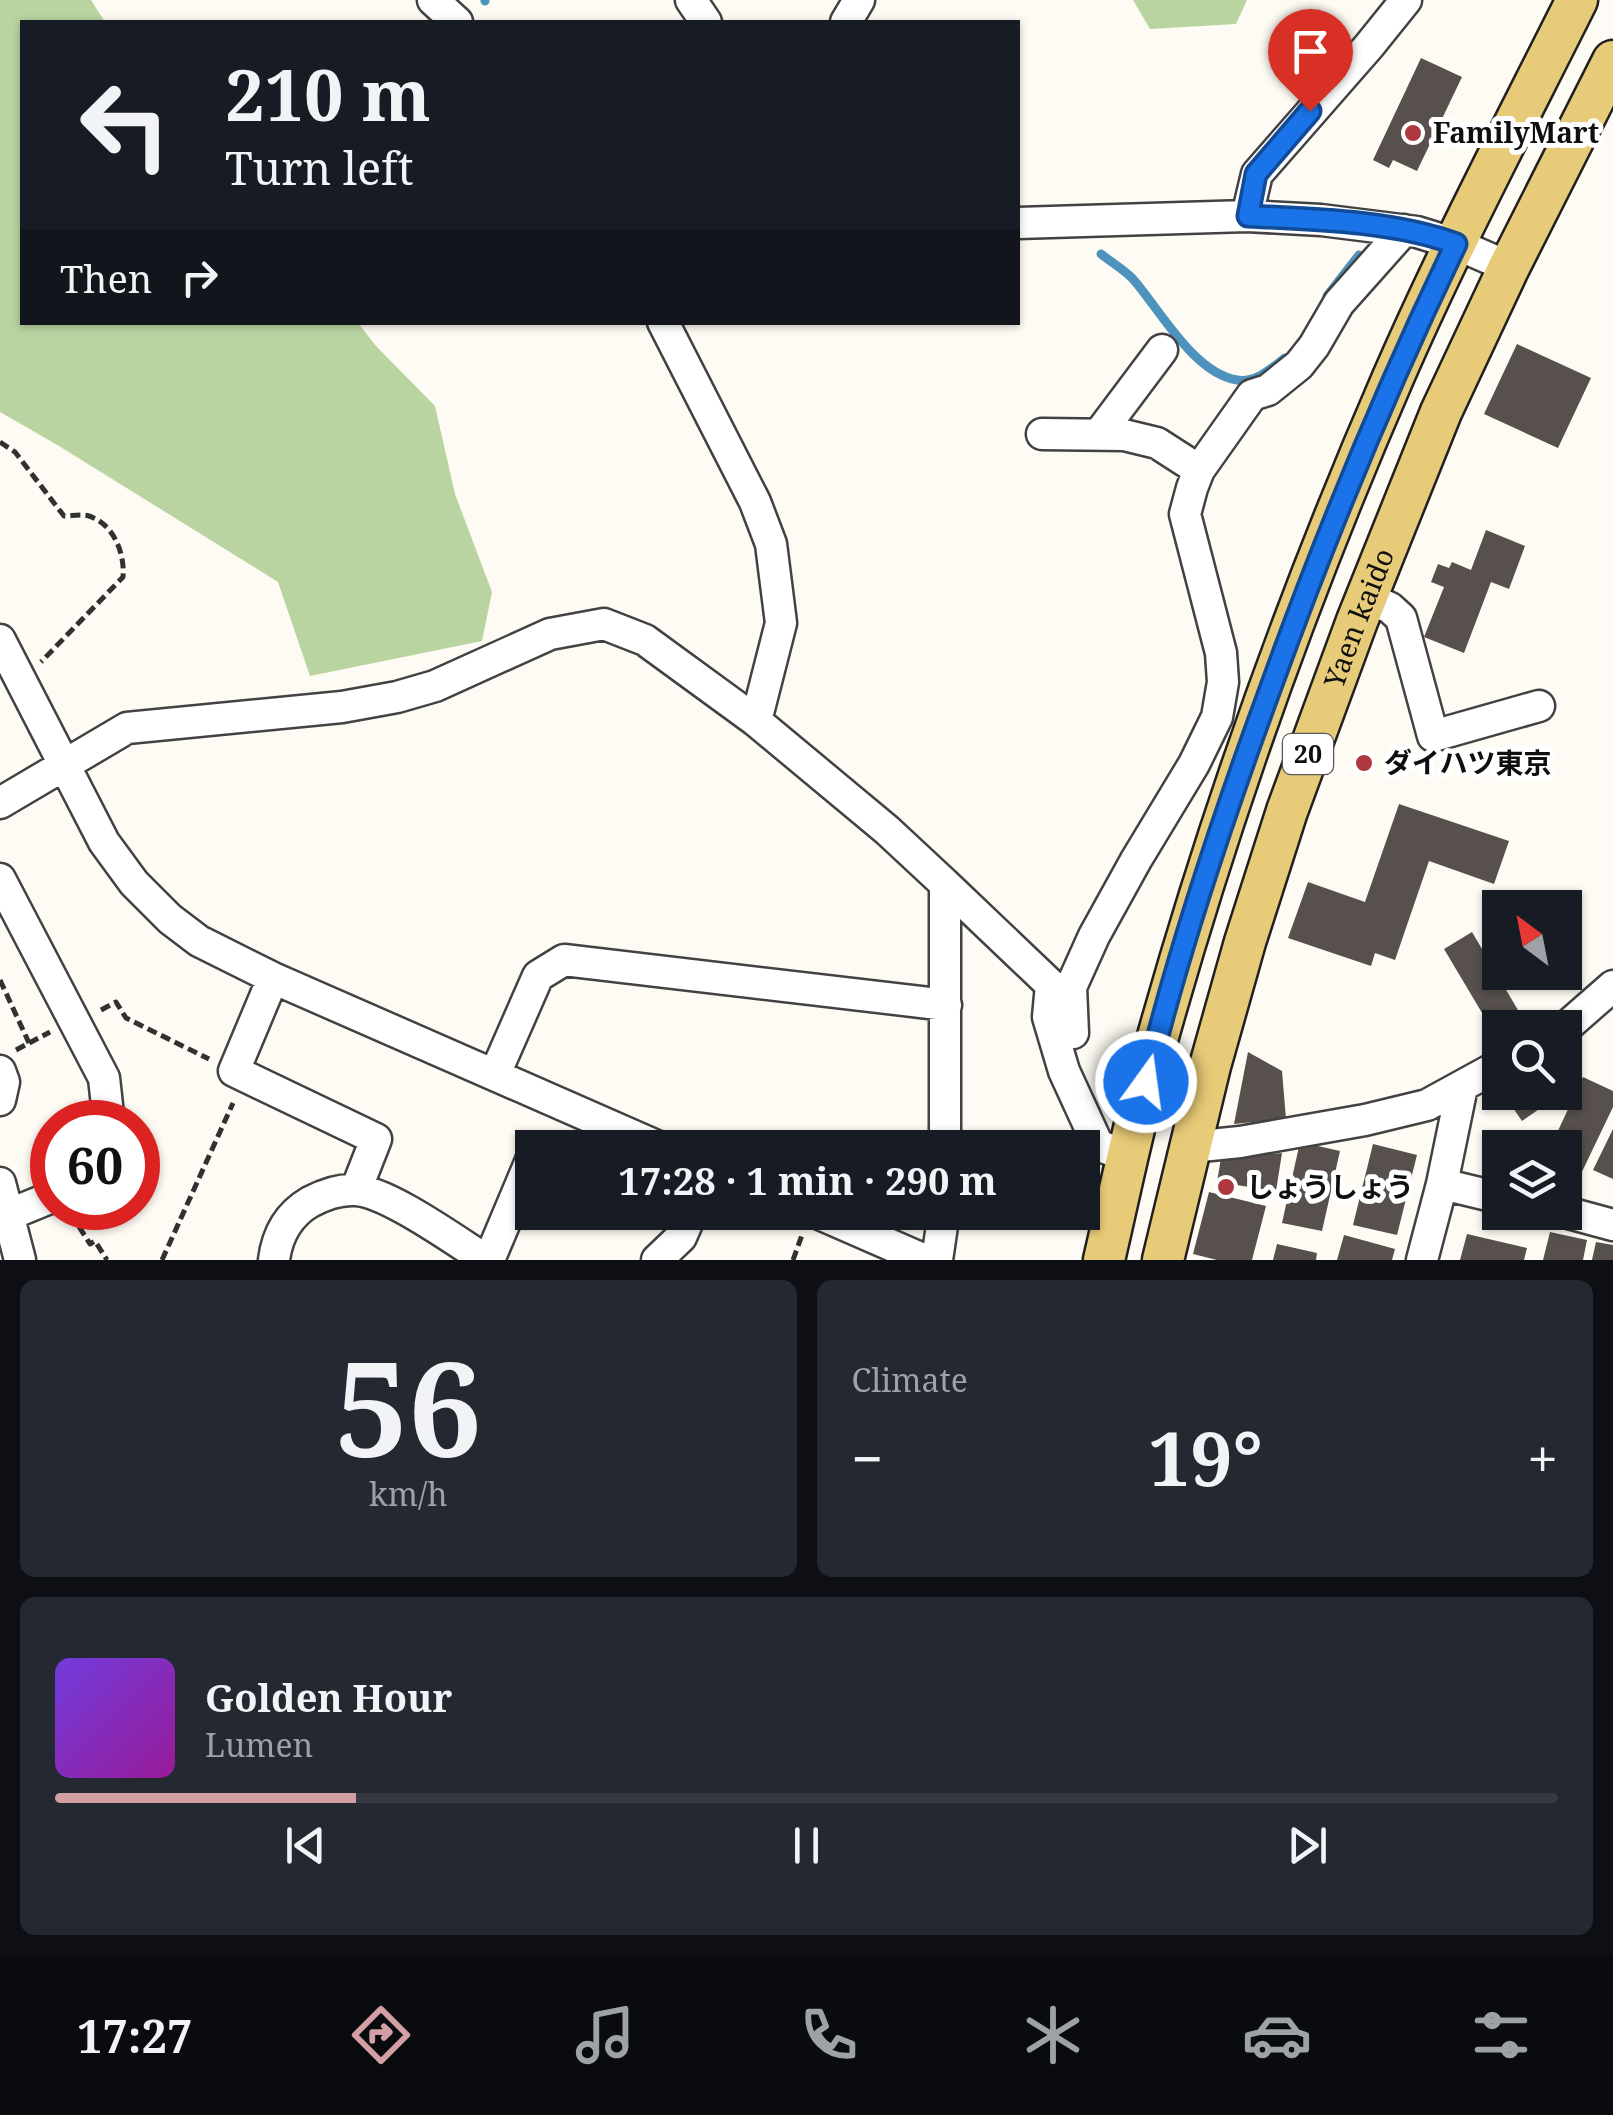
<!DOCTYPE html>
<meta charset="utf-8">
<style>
body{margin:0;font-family:"Noto Serif","Noto Sans JP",serif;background:#242831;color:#f1f3f6;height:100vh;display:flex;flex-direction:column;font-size:38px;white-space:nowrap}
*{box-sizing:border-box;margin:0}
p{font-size:32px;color:#9ea1a6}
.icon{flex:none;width:55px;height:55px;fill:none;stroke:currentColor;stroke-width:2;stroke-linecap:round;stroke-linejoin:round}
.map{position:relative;height:1260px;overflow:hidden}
.details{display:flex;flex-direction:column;gap:20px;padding:20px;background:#0d0f14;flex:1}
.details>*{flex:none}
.top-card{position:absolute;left:20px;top:20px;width:1000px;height:305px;border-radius:0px;box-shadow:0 2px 8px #0004;background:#171b24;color:#f1f3f6;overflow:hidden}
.needle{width:65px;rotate:328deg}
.tools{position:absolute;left:1482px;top:890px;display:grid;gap:20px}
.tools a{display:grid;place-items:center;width:100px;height:100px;border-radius:0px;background:#171b24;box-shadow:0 2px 8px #0004;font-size:50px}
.speed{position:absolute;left:30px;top:1100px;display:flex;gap:20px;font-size:50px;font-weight:700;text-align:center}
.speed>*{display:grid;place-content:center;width:130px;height:130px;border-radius:50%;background:#171b24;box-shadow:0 2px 8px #0004;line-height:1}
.speed .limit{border:15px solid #d22;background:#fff;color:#111}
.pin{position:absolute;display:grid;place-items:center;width:85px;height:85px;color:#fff;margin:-102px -42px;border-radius:50% 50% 50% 0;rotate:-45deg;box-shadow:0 0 10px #0007}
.pin .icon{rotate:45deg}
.me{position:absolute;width:110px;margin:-55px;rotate:14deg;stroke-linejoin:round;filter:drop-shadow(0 0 8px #0008)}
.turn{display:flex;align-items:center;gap:35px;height:210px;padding:0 40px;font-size:45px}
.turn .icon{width:130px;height:130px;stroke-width:2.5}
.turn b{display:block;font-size:70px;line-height:85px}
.then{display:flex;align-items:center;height:95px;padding:0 40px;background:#0003;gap:20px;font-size:38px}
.big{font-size:75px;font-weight:700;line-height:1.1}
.details .widget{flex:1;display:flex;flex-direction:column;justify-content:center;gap:15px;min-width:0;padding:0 35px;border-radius:15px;background:#242831}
.details .dial{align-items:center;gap:0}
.dial b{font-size:130px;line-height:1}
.song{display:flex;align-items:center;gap:30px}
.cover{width:120px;height:120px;border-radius:15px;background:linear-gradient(135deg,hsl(260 70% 55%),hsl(300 70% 35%))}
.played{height:10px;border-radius:5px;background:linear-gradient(90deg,#d39ea4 20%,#363941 20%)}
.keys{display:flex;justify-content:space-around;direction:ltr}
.heat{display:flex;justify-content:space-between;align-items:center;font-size:55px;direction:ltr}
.details .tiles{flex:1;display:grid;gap:20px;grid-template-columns:1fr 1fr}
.widget:last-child{grid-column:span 2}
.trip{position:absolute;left:515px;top:1130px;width:585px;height:100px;border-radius:0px;background:#171b24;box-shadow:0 2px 8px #0004;font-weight:700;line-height:100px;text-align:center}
.tab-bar{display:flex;height:160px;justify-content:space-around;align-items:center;background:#090b0e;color:#9ea1a6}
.tab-bar .icon{width:70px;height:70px}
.tab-bar .selected{color:#d39ea4}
.tab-bar b{font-size:45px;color:#f1f3f6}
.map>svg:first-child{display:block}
</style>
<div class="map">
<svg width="1613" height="1260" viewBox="0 0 1613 1260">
<rect width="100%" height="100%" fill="#fdfbf3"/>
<path fill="#b9d4a1" d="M0,0H91L105,22H22V322L358,323L376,346L435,406L455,494L492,592L482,641L310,676L278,582L59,446L0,412Z
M1133,0H1247L1236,24L1150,29Z"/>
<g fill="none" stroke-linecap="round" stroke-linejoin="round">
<path stroke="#4d93bd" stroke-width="9" d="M485,0V1
M1101,254C1111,262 1123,269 1132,278C1159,308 1193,373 1237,380C1256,383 1270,369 1285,358
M1327,296L1359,255"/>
</g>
<path fill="#57504d" d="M1421,58L1462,77L1417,171L1393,160L1389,168L1373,160Z
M1517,344L1591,378L1558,448L1484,414Z
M1486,530L1525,546L1509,589L1491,582L1464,653L1424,637L1444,587L1431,582L1438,564L1449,568L1452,562L1471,570Z
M1399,804L1509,841L1494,884L1429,861L1395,960L1375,953L1371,966L1288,938L1308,882L1365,902Z
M1472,932L1525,1022L1516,1028H1500V1037L1497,1038L1444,949Z
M1248,1052L1282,1071L1286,1119L1234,1124Z
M1583,1077L1613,1091V1107L1568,1201L1565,1200V1148H1550Z
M1502,1092H1545L1551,1101L1522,1121Z
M1613,1129V1179L1593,1170Z
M1300,1142L1340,1151L1322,1231L1282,1223Z
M1373,1144L1417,1155L1397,1235L1353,1225Z
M1282,1153L1276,1191L1217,1182L1221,1158Z
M1209,1192L1266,1206L1252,1260H1217L1193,1254Z
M1550,1232L1587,1240L1583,1260H1543Z
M1467,1234L1527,1248L1524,1260H1460Z
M1344,1235L1395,1249L1392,1260H1337Z
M1596,1242L1613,1245V1260H1592Z
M1277,1244L1317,1253L1316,1260H1273Z"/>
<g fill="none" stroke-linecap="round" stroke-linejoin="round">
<defs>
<path id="minor" d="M433,0L457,22
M691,0L706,22
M846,22L859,0
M1247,216L1257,174L1369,46L1406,0
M1018,223L1247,216L1321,220L1417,232L1456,244L1509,267
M663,322L755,502L771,544L781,623L756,721
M1042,434L1124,435L1157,443L1199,470
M1099,434L1162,350
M1367,597L1390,608L1401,618L1433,736L1539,706
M0,640L104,842L134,883L170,919L199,941L273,978L661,1148
M0,803L127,728L342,707L397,697L435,686L550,634L604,624L645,640L756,721L887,830L945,884
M0,879L104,1078L108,1114L106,1122
M273,978L234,1071L376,1139L356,1190
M1565,1028L1613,986
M1073,1033L1071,987L1094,936L1136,860L1194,764L1217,717L1223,682L1221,653L1185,514L1192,488L1199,470L1252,395L1268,390L1299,365L1314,346L1339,303L1404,230
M0,1071L4,1082L0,1100
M495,1074L538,976L564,960L946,1005
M1191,1147L1240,1142L1365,1120L1427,1105L1500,1065
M945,1148V884L1051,985L1048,1017L1064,1071L1098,1145L1128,1157
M0,1183L20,1260
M1442,1184L1500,1198
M815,1212L925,1260
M1565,1212L1613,1225
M8,1215L52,1197
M274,1260C277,1236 288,1215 310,1202C323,1195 339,1189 355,1190C387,1191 457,1242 486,1260
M489,1260L532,1158
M657,1260L681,1237L692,1212
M937,1260L944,1212
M1422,1260L1442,1184L1462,1087"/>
<g id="major">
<path d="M1104,1260C1121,1187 1136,1112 1157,1040C1220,815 1299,594 1392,380C1448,251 1514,126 1577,0"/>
<path id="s1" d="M1163,1260L1210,1066L1245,942L1287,811L1357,621L1441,412L1509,267L1613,61"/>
</g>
</defs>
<use href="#minor" stroke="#424242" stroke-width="35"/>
<use href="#major" stroke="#202020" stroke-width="45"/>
<path stroke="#313131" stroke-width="5" stroke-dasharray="10 5" stroke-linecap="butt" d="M0,442L15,452L64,516C71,516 82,514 89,516C114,524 125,554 123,577L41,662
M0,980L29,1043
M101,1010L116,1002L126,1018L209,1059
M16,1050L50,1032
M71,1214L90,1244L95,1241L107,1260
M162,1260L233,1103
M793,1260L802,1235"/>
<use href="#minor" stroke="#fff" stroke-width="30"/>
<use href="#major" stroke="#e8cb78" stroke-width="40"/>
</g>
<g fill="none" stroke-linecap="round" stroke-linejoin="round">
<defs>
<path id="route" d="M1146,1082C1179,947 1224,814 1272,684C1326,535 1387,387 1456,244C1395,221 1313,219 1248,216L1256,174L1310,111"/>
</defs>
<use href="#route" stroke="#114b97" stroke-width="25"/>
<use href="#route" stroke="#1a73e8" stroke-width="18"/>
</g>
<g fill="#af373f" stroke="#fff" stroke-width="4">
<circle cx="1413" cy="133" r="10"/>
<circle cx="1364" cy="763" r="10"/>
<circle cx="1226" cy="1187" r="10"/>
</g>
<g text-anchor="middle" stroke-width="10" stroke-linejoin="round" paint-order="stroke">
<rect fill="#fff" stroke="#575757" stroke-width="2.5" x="1283" y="734" width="50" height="40" rx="8"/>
<g font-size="25" font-weight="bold" fill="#0f0f0f">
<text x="1308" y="763">20</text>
</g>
<g font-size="28" font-weight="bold" fill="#0f0f0f" stroke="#fff" text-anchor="start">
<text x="1433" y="143">FamilyMart</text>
<text x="1384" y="773">ダイハツ東京</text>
<text x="1246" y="1197">しょうしょう</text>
</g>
<g font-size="28" fill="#0f0f0f" stroke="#fff">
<text dy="10" stroke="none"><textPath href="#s1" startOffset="672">Yaen kaido</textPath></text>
</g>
</g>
</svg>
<div class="tools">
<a><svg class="needle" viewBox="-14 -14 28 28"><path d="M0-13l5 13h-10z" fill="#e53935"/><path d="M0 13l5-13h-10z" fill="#9ea1a6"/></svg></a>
<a><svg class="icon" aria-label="search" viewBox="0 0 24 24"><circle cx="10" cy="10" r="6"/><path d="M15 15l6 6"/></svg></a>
<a><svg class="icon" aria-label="layers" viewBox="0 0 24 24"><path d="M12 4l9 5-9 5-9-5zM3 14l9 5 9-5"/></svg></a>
</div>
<div class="speed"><div class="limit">60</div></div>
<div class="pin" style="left:1310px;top:111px;background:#d93025"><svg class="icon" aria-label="arrive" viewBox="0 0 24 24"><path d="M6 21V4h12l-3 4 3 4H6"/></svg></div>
<svg class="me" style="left:1146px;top:1082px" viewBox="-20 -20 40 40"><circle r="17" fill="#1a73e8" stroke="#fff" stroke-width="3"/><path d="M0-11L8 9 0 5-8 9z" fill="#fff"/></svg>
<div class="trip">17:28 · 1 min · 290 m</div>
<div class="top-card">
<div class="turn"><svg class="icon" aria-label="left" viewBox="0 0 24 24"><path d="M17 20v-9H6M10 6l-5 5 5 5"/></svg><div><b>210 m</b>Turn left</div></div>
<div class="then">Then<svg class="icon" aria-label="right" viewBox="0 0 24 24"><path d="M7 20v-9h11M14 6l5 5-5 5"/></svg></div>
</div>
</div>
<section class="details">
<div class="tiles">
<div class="widget dial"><b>56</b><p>km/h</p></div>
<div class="widget"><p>Climate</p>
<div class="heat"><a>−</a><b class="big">19°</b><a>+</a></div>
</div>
<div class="widget">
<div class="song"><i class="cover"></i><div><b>Golden Hour</b><p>Lumen</p></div></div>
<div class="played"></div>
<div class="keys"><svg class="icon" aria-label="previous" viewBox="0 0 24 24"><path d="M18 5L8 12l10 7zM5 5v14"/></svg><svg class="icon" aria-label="pause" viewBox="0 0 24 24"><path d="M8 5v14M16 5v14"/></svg><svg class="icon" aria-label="next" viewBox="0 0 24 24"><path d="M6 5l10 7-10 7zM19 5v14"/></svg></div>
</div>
</div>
</section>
<nav class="tab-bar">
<b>17:27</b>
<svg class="icon selected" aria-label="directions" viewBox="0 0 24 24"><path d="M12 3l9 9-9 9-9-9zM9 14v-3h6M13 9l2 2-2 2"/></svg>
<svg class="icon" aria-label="music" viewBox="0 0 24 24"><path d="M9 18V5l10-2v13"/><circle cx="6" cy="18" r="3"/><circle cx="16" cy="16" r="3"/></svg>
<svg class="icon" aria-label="phone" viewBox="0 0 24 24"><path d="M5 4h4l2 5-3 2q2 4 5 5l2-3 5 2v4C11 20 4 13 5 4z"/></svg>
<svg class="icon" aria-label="climate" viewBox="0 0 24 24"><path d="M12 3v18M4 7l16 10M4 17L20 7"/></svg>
<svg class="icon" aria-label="car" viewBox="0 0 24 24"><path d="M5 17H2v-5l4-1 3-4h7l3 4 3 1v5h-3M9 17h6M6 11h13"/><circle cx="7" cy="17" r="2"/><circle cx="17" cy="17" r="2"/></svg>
<svg class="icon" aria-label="filters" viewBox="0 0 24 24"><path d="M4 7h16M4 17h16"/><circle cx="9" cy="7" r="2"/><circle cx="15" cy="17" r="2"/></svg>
</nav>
